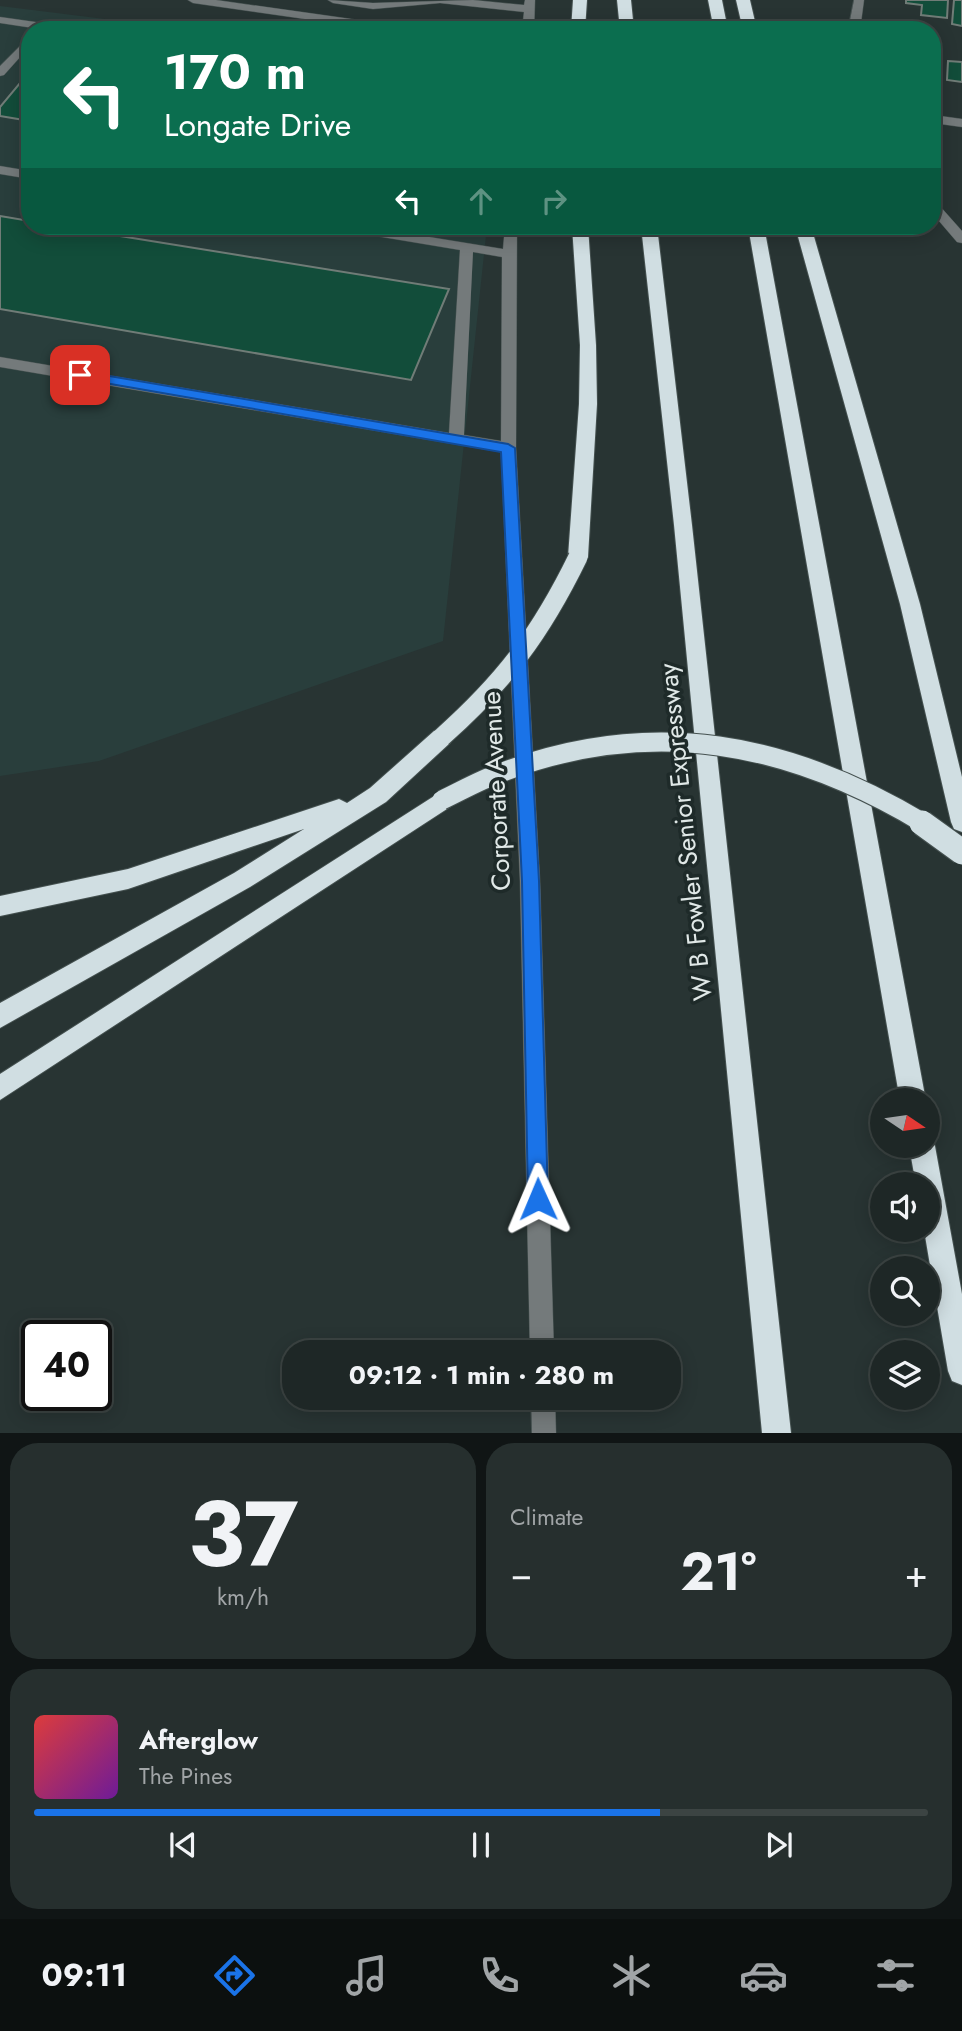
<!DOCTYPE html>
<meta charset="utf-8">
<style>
body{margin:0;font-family:Jost,sans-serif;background:#262f2e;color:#f1f3f6;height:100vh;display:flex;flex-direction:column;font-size:26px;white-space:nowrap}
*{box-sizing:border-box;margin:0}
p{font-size:23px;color:#a1a5a7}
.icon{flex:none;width:38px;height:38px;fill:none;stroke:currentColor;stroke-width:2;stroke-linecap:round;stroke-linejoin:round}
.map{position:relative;height:1433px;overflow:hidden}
.details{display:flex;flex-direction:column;gap:10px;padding:10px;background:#101515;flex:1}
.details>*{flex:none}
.banner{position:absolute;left:21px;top:21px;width:920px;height:214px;border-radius:28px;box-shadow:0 4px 18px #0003,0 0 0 2px #3c4443;background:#0b6e4f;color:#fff;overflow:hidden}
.needle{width:46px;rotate:103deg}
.fabs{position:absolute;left:870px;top:1088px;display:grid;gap:14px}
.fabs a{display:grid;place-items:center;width:70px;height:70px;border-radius:50%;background:#1e2726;box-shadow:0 4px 18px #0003,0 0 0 2px #3c4443;font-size:35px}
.speed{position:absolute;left:21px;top:1320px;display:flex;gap:14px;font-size:35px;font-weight:700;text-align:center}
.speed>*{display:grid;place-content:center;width:91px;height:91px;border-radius:50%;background:#1e2726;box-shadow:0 4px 18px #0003,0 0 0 2px #3c4443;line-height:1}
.speed .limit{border:4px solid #111;border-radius:10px;background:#fff;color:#111}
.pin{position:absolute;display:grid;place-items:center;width:60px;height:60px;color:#fff;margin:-30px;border-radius:14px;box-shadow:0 4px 10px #0006}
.me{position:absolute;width:77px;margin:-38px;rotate:359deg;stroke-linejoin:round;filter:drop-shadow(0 0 5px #0008)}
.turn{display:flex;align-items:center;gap:24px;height:147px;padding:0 28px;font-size:32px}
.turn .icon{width:91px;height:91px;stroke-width:2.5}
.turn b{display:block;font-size:49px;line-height:60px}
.lanes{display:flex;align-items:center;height:66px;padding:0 28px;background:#0003;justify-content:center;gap:35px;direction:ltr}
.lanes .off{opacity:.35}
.big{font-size:52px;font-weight:700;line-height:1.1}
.details .tile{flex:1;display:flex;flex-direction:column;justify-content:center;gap:10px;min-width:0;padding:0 24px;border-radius:28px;background:#262f2e}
.details .dial{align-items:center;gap:0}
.dial b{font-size:91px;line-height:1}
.song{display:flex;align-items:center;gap:21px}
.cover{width:84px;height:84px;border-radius:10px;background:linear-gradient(135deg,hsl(0 70% 55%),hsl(280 70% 35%))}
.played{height:7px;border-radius:4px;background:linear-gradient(90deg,#1a73e8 70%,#3c4443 70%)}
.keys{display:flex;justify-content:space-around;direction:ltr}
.heat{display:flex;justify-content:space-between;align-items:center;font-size:38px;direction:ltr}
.details .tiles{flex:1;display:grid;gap:10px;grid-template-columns:1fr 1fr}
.tile:last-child{grid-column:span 2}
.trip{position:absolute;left:282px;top:1340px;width:399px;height:70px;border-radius:28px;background:#1e2726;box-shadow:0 4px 18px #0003,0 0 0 2px #3c4443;font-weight:700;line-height:70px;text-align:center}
.tab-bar{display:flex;height:112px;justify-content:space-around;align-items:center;background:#0c100f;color:#a1a5a7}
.tab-bar .icon{width:49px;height:49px}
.tab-bar .selected{color:#1a73e8}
.tab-bar b{font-size:32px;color:#f1f3f6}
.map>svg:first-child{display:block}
</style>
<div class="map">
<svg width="962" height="1433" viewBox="0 0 962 1433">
<rect width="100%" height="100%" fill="#283433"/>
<path fill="#293e3c" d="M0,6L193,30H30V226H487L443,641L99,761L0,776Z"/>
<path fill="#124d3a" stroke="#707c77" stroke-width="2" d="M906,0H948L947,18L921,15L922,5L906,3Z
M954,0H962V26L952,24Z
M933,58L942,59L940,80L933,79Z
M948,61L962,62V82L947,80Z
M30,71V121L0,116V107Z
M0,216L30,221V226H58L449,289L411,380L0,309Z"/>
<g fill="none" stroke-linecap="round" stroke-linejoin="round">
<defs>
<path id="minor" d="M188,0H216L408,27L413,30H382L193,3Z
M328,0L373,3L473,0L524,5L525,0H535L534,30H522L524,12L440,3L373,9L333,3Z
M854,0H864L860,30H848Z
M0,17L71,27L76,30H46L0,23Z
M30,36V46L4,75L0,76V66Z
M933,115L962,119V127L933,123Z
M0,166L30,171V179L0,174Z
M933,203L938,204L962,231V243L957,242L933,214Z
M334,226H362L503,249L505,226H517L516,448L540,881L554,1353H530L520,881L501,452L0,367V357L449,433L460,250L340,230ZM473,252L502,257L501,441L464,435Z
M531,1398H555L556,1433H532Z"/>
<path id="highway" d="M573,0H587L585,30H571Z
M617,0H631L634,30H620Z
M708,0H722L728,30H714Z
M736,0H750L757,30H743Z
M572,226H588L596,345L597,404L588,557L585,562L578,564L571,562L568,557L579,404L580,345Z
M641,226H657L692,525L791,1433H762L674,525Z
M748,226H764L926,1101H900Z
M795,226H811L920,604L962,777V832L954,829L951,822L900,604Z
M442,728L450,731L453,737L450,743L386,802L250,887L0,1028V1003L234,873L304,829L128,889L0,916V896L128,869L339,799L347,803L370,788L434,731Z
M442,791L450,793L453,800L450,807L0,1100V1074Z
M928,1135L931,1137L935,1146L962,1294V1385L952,1381L948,1371L924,1230H928V1185H916L909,1146H928Z"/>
</defs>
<use href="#minor" stroke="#455150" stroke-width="1"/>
<use href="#highway" stroke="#455150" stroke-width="2"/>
<use href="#minor" fill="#747a7b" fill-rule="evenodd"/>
<use href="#highway" fill="#d0dee2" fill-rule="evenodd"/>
<defs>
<path id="highway-bridge-far1" d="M442,737C505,681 541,633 578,557
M442,800C461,791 480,780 500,773C652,715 789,742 925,824"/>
<path id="highway-bridge" d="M922,823L962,852"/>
</defs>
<use href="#highway-bridge-far1" stroke="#455150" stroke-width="21" stroke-linecap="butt"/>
<use href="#highway-bridge" stroke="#455150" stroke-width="27" stroke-linecap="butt"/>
<use href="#highway-bridge-far1" stroke="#d0dee2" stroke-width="19"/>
<use href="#highway-bridge" stroke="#d0dee2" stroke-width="25"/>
</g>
<path fill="#1a73e8" stroke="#114b97" stroke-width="2" d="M80,371L508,444L515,448L539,881L548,1199L545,1207L538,1209L531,1207L528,1199L522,881L501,452L76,378L74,375Z"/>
<g text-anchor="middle" stroke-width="7" stroke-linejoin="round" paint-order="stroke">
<g font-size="26" fill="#e0e8e7" stroke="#1e2a29">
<text transform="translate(496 791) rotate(-93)" y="9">Corporate Avenue</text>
<text transform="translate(685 832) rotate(-96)" y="9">W B Fowler Senior Expressway</text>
</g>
</g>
</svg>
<div class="fabs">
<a><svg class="needle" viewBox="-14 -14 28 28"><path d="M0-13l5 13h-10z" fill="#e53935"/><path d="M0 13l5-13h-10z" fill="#a1a5a7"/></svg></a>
<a><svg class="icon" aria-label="sound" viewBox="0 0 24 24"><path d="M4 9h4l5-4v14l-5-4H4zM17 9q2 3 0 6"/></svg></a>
<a><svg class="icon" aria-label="search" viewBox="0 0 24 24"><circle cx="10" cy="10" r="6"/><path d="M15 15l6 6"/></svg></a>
<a><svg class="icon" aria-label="layers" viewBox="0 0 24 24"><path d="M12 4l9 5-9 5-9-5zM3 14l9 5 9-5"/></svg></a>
</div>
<div class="speed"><div class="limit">40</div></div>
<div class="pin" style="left:80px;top:375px;background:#d93025"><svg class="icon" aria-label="arrive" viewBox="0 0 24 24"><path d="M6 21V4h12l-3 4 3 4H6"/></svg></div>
<svg class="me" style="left:538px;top:1199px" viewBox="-20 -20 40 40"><path d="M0-17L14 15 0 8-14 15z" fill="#1a73e8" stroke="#fff" stroke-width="4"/></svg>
<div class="trip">09:12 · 1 min · 280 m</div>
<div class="banner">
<div class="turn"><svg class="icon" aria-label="left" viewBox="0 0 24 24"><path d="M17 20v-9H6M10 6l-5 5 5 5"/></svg><div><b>170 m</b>Longate Drive</div></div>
<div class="lanes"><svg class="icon" aria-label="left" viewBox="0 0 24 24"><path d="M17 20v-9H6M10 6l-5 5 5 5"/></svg><svg class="icon off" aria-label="ahead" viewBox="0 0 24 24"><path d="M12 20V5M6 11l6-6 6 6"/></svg><svg class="icon off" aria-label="right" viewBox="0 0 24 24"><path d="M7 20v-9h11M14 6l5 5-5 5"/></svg></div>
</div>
</div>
<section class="details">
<div class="tiles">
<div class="tile dial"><b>37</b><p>km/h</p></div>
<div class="tile"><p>Climate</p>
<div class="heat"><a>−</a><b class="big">21°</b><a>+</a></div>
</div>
<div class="tile">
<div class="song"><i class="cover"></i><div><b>Afterglow</b><p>The Pines</p></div></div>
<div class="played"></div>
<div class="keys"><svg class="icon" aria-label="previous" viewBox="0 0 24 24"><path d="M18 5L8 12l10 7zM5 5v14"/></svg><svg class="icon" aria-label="pause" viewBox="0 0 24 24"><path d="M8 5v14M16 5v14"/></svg><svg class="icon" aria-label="next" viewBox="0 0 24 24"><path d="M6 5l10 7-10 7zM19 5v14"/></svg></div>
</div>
</div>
</section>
<nav class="tab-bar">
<b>09:11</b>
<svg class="icon selected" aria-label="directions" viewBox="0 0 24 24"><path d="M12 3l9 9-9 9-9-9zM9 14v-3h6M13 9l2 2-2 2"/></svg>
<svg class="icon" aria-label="music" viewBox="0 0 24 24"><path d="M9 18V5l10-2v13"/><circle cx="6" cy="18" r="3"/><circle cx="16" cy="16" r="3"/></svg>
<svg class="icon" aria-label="phone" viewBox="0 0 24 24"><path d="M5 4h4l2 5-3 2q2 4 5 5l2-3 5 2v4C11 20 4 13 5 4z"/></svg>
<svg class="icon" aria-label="climate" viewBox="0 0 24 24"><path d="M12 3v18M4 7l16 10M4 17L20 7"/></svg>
<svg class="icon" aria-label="car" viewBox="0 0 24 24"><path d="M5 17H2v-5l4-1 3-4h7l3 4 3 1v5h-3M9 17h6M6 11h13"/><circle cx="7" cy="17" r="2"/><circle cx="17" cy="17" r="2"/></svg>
<svg class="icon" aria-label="filters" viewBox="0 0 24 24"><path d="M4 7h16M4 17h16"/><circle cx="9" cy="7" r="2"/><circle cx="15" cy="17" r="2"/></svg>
</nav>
